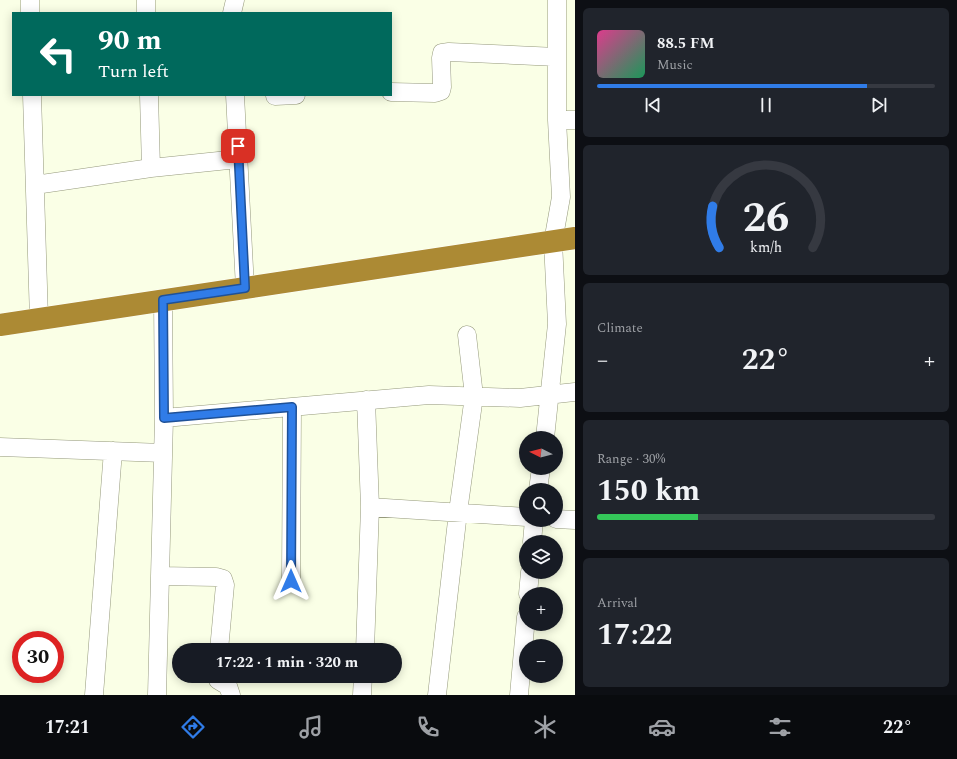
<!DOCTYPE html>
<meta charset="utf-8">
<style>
body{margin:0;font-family:Spectral,serif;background:#20242c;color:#f1f3f6;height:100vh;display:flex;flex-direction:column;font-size:15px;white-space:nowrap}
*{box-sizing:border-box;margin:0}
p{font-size:13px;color:#9ea1a6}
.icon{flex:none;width:22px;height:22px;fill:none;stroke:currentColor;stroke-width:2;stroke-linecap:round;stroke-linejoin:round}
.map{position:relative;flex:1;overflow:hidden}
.side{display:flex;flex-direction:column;gap:8px;padding:8px;background:#0d0f14;width:382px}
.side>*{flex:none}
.guide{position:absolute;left:12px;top:12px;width:380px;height:84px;border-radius:0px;box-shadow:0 2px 10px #0003;background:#00695c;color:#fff;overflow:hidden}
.needle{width:26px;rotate:276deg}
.fabs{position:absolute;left:519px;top:431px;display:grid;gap:8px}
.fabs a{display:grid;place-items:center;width:44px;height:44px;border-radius:50%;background:#171b24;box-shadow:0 2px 10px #0003;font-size:20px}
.speed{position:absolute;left:12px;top:631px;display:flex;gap:8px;font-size:20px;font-weight:700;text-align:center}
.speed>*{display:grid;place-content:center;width:52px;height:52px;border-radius:50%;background:#171b24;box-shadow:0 2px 10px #0003;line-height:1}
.speed .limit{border:6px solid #d22;background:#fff;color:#111}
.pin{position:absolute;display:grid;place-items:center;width:34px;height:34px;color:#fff;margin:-17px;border-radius:8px;box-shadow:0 2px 6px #0006}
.me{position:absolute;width:44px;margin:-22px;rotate:0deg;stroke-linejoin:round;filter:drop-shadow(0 0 3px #0008)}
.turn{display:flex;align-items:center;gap:14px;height:84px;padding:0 20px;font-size:18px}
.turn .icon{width:52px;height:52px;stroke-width:2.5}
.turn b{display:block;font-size:28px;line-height:34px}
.big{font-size:30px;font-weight:700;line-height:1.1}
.side .card{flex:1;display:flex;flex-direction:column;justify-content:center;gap:6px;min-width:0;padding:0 14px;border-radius:6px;background:#20242c}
.side .dial{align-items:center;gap:0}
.dial svg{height:104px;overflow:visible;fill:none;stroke:#363941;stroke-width:7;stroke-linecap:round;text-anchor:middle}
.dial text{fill:#f1f3f6;stroke:none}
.song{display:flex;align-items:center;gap:12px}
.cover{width:48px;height:48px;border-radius:6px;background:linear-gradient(135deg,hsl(330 70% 55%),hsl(150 70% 35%))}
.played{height:4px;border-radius:2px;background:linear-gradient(90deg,#307ce8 80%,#363941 80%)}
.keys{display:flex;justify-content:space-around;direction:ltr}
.heat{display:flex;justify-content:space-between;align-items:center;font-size:22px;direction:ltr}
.charge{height:6px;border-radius:3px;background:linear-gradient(90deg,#34c759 30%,#363941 0)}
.trip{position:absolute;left:172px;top:643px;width:230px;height:40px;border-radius:20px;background:#171b24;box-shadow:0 2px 10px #0003;font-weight:700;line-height:40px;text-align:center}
.menu{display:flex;height:64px;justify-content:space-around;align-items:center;background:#090b0e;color:#9ea1a6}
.menu .icon{width:28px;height:28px}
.menu .active{color:#307ce8}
.menu b{font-size:18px;color:#f1f3f6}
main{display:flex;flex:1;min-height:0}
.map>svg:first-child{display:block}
</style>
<main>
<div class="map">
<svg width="575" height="695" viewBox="0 0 575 695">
<rect width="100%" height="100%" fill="#faffe6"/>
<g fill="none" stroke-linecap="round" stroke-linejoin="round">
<defs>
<path id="minor" d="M146,0V13
M30,13V0
M232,13L235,0
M391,92L435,93L441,91L442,87L441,58L442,53L449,52L557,57
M32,95L39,319
M149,95L151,168
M235,95L245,288
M275,96L296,95
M557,120H575
M35,185L151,168L238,159
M164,418L429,395L520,398L575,392
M545,438L557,324L553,242L561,197L557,120V0
M0,447L163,453
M538,490L541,468
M370,507L526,517
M556,519L575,520
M532,542L534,520
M160,576L216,577L223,579L225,585L219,650
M291,581L292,407
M528,594L530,572
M365,650L370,507L366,400
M218,676V680L228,686L231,695
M94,695L113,451
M157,695L164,418L163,300
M362,695L363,676
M437,695L458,512L474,396L467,335
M519,695L526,617"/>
<path id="highway" d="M0,325L575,238"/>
</defs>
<use href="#minor" stroke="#95997c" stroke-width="19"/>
<use href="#highway" stroke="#fff" stroke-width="23"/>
<use href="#minor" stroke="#fff" stroke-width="18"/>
<use href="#highway" stroke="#ac8a34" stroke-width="22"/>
</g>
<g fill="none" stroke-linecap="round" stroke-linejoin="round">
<defs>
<path id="route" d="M238,146L245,288L163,300L164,418L292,407L291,581"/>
</defs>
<use href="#route" stroke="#1f5197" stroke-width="10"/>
<use href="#route" stroke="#307ce8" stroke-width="7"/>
</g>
</svg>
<div class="fabs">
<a><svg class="needle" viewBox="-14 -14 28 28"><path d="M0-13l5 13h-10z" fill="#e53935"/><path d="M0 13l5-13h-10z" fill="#9ea1a6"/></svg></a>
<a><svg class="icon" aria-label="search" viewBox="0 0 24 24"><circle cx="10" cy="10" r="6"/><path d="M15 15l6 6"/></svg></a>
<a><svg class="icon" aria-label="layers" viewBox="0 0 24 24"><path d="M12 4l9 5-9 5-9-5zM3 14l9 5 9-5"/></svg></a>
<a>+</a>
<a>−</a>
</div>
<div class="speed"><div class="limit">30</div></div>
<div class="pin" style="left:238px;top:146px;background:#d93025"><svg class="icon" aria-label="arrive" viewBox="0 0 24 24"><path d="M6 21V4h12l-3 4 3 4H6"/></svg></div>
<svg class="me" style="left:291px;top:581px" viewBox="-20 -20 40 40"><path d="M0-17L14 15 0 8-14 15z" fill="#307ce8" stroke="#fff" stroke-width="4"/></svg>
<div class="trip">17:22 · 1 min · 320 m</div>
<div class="guide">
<div class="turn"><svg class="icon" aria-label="left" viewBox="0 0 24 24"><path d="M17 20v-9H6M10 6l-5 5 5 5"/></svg><div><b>90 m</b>Turn left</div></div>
</div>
</div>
<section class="side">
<div class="card">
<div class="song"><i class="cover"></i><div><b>88.5 FM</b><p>Music</p></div></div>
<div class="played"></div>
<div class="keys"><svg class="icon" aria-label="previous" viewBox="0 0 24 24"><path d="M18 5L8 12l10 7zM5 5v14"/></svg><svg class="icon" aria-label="pause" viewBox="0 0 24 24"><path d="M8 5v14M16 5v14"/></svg><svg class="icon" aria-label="next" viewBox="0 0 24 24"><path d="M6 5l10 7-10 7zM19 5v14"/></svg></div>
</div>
<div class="card dial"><svg viewBox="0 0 100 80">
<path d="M14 69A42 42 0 1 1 86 69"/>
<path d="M14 69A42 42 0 0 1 9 37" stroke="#307ce8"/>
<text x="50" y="56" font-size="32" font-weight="700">26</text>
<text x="50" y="72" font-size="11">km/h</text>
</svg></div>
<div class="card"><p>Climate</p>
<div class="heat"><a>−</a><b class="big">22°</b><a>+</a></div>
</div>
<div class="card"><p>Range · 30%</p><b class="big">150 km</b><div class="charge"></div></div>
<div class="card"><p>Arrival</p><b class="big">17:22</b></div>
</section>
</main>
<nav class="menu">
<b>17:21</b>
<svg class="icon active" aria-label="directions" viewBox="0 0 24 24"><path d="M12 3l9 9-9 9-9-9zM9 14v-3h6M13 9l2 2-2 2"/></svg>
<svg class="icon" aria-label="music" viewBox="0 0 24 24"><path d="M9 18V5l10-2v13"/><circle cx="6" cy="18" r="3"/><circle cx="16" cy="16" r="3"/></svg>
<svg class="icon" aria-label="phone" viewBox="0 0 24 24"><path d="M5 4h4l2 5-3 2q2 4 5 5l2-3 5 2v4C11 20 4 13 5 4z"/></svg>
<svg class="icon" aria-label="climate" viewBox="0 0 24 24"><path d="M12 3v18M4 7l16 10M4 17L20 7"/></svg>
<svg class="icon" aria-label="car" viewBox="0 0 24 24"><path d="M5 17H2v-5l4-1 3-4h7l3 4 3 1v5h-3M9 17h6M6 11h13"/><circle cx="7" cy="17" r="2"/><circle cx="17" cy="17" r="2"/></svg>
<svg class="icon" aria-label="filters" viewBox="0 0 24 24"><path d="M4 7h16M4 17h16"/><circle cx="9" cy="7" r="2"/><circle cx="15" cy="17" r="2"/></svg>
<b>22°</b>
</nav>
